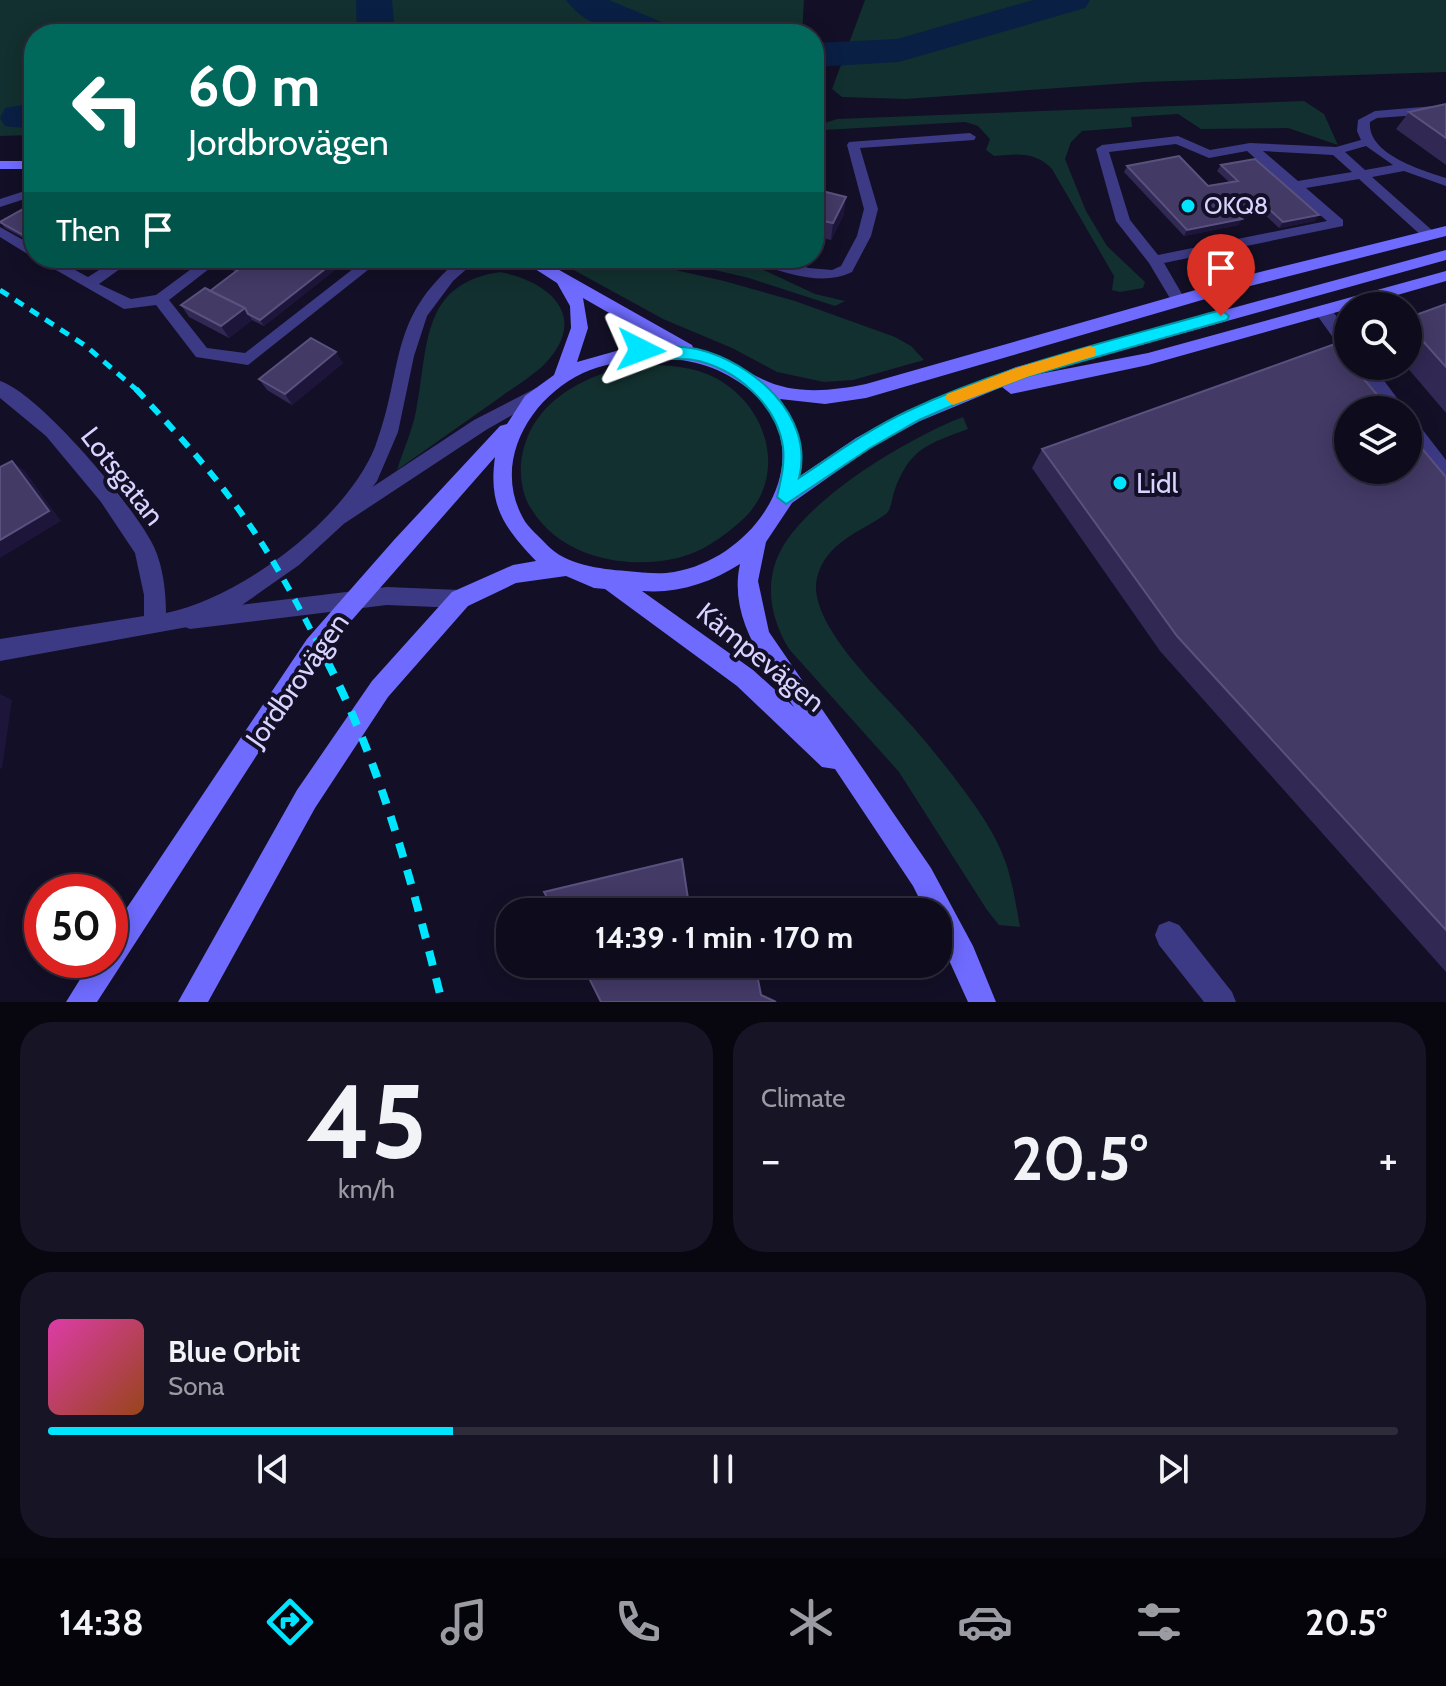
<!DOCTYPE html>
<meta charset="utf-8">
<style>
body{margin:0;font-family:Cabin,sans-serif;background:#171425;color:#f1f3f6;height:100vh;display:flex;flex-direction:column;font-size:30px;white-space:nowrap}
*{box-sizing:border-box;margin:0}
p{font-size:26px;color:#9b9ba3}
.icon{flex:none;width:44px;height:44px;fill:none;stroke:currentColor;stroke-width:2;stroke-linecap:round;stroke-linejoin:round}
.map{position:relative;height:1002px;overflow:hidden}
.details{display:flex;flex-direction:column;gap:20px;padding:20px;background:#08060f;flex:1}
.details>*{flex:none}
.top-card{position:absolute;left:24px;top:24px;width:800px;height:244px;border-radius:32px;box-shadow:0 4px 20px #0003,0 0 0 2px #2e2b3b;background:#00695c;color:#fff;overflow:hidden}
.controls{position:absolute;left:1334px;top:292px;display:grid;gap:16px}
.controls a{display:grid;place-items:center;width:88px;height:88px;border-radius:50%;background:#0e0b1c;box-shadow:0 4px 20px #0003,0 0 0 2px #2e2b3b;font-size:40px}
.speed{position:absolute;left:24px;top:874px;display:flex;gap:16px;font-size:40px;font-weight:700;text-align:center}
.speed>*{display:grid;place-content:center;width:104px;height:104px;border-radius:50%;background:#0e0b1c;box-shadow:0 4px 20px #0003,0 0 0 2px #2e2b3b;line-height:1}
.speed .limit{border:12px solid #d22;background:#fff;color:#111}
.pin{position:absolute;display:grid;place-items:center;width:68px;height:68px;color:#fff;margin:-82px -34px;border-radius:50% 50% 50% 0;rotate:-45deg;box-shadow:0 0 8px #0007}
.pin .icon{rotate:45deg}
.me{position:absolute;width:88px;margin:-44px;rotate:93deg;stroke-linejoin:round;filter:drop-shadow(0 0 6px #0008)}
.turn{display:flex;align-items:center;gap:28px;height:168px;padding:0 32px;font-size:36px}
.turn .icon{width:104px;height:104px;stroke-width:2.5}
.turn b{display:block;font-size:56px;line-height:68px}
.then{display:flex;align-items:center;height:76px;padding:0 32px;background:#0003;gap:16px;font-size:30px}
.big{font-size:60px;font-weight:700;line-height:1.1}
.details .card{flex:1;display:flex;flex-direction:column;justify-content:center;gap:12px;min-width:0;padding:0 28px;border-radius:32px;background:#171425}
.details .dial{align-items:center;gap:0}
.dial b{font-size:104px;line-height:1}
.song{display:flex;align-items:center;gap:24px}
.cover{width:96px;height:96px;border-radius:12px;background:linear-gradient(135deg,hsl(320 70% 55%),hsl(20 70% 35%))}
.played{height:8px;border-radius:4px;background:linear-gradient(90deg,#00e5ff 30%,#2e2b3b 30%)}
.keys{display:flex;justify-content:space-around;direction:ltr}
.heat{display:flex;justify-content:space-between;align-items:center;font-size:44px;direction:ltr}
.details .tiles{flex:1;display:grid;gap:20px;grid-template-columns:1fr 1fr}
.card:last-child{grid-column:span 2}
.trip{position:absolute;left:496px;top:898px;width:456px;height:80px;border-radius:32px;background:#0e0b1c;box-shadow:0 4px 20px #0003,0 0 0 2px #2e2b3b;font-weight:700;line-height:80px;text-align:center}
.tabs{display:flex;height:128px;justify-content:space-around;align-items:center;background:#06040b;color:#9b9ba3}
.tabs .icon{width:56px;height:56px}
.tabs .on{color:#00e5ff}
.tabs b{font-size:36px;color:#f1f3f6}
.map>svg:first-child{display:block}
</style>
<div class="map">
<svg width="1446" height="1002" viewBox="0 0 1446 1002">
<rect width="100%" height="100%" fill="#130f26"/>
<path fill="#12302f" d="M0,0H804L802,34H34V135L0,136Z
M865,0H1446V72L1143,82L905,99L842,97L832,89Z
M1304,101L1324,114L1338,145L1288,128L1201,129L1178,114L1131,117L1132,127L1082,131L1071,142L1065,159L1086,211L1107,246L1145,282L1143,288L1120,292L1112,290L1114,276L1052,169C1035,151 1017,154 994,156L986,150L990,139L978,126L965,122L824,130L822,124L837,119Z
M552,258H622L724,281L795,301L895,337L911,346L924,360L853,380L824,382L777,372L732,348L663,319Z
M663,258H728L766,271L815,294L845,301L835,306L749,278Z
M500,272C544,280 588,312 550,358C538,373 517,385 502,396C467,421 432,445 397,470C403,451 412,431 416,411C429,348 419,284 500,272Z
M635,364C660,365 684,365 707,374C766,398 792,476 741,521C723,537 702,552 678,558C627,570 562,558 532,510C523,498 520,479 521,464C528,402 581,377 635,364Z
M963,417L968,429C927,444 909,449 894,492C892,499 891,510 886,514C859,533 826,542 817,578C806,624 887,696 913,727C938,756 963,787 984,819C1009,859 1012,881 1020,927L999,925L987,910L899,772L789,649C773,623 765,591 776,561C796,504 908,438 963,417Z"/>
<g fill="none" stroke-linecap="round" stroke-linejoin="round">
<path fill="#0a1f44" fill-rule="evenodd" d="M356,0H392L395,34H357Z
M566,0H609L671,26L677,34C639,34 591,35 566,0Z
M1033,0H1090L1085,8L899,62L814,67V43L897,39Z
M34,103V129L5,126L0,118L5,108Z"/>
<path fill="#3d3a85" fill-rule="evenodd" d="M1446,105V113L1377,118L1370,122C1367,154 1421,170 1446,178V186L1404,171L1372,177L1434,232V238H1424L1359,179L1306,188L1343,220V226L1164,263L1186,301L1179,306L1174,305L1149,263L1116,221L1096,149L1102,145L1178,136L1210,150L1250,143L1336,147L1361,140L1357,131L1358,120L1375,111ZM1176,144L1209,158L1247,151L1327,221L1158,255L1130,220L1109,152ZM1366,146L1393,165L1365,170L1345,152ZM1263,151L1333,155L1352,172L1298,181Z
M970,133L976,137L974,140L860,148L878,209L871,236L852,272C819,288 781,270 748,261L746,258H771L809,268L832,270L841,266L857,236L864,209L847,145L849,142Z
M34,188V196L0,207V199Z
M0,227L34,246V258L0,237Z
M35,258H53L88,277L118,258H135L99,284L131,299L156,295L206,258H223L169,300L207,348L245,353L367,258H383L248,365L196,357L156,305L124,309Z
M536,388L542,390L544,394L542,398L486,430L345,523H333L330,518L333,513L474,420Z
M387,587L460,590L467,593L470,599L467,605L460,608L387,605L190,629L183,626L180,620L183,614L190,611Z"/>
<path fill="#3d3a85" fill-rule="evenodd" d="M461,258H479L453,281L427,316L414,356L398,432L377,481L348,520L299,565L242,605L193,626L0,661V639L144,616V595L135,553L101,502L46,436L0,398V381C39,393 136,508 154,547C163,566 166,592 166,613C241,598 346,519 375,447C405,368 386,319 461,258Z
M1322,305C1340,312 1348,334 1348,352L1342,350L1314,311Z
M1354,366H1373L1406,410H1387Z
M1408,418L1415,420L1446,460V483L1439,481L1408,439Z
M1169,921L1179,925L1232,992L1236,1002H1204L1159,945L1155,935L1159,925Z"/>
<path fill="#6f6bff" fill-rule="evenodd" d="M0,161H34V169H0Z
M1446,226V236L1250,286L866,398L825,404L780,399L799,436L800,476L856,438L906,411L1016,367L1446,250V260L1029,376L1148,353L1446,271V281L1359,306H1348V309L1148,365L1011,394L1002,387L920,421L870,448L792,503L766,542L758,581L769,632L931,868L973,946L996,1002H968L938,936V912H926L913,886L835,769L822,767L737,686L605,589L594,588L566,576L516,583L468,606L388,697L315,808L208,1002H178L297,790L372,681L452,592L513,565L536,561C504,527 488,506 495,457L323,653L97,1002H66L92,960H110V933L307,639L394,540L500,426L507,424L525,396L554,375L571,328L570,306L557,283L518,258H538L692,345L694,350C720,356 739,368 762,379C794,395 832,391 866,384L1248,275ZM583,298L665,345L641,344L577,362L588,328ZM641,356C674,358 706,361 734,379C832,437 766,556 674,572C658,575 642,572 626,571C600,569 566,565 547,545C540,537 528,528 523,518C492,462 530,398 583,373C600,365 622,362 641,356ZM740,564C728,618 765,665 794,707L753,670L642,591C677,594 710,583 740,564Z"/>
<path stroke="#00e5ff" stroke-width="5" stroke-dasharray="10 8" stroke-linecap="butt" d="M0,290L86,346L138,391"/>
<path stroke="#00e5ff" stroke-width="6" stroke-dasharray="12 10" stroke-linecap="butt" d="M136,389C174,430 212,471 244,517C277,563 302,613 328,663"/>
<path stroke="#00e5ff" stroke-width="8" stroke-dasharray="15 13" stroke-linecap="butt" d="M327,661C382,767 413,886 442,1002"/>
</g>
<path fill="#312854" d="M1446,104V165L1396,129L1409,112Z
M1221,165L1319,215L1314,221L1279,228L1264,214L1242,219L1238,225L1184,236L1124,172L1127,166L1208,186L1229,182L1217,171Z
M814,189L844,214L831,240L814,236Z
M34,203V244L5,228L0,222Z
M232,258H350L264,326L252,320L229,338L189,317L181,305L210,291L236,272L229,268L225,263Z
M1446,304V413L1406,366H1408V321L1413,316Z
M343,363L292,405L267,390L259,379Z
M1042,449L1446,477V972L1160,651L1032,468Z"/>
<path fill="#1d163a" d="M846,197L844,214L831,240L833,223Z
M1268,208L1264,214L1234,221L1237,215Z
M1319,215L1314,221L1279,228L1283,222Z
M1242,219L1238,225L1184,236L1187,230Z
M339,258H350L264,326L260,320Z
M245,308L252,320L229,338L221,326Z
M336,352L343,363L292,405L285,394Z
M12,461L25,471L61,521L0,558V540Z
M0,694L12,700L2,768L0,769Z"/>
<path fill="#433a66" stroke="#5a527e" stroke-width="2" d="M1446,104V138L1409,112Z
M1179,156L1208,186L1238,181L1221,165L1255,159L1319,215L1283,222L1268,208L1237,215L1242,219L1187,230L1127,166Z
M814,189L846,197L833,223L814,219Z
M34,203V241L0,222Z
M232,258H339L260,320L248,314L245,308L210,291L239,269L225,263Z
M205,288L245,308L221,326L181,305Z
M1446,304V367L1413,330V316Z
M311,338L336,352L285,394L259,379Z
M1335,344L1348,359V366H1353L1390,410H1348V470H1408V432L1446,477V930L1177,636L1042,449Z
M12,461L49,511L0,540V467Z
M682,859L690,912H555L544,892Z
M582,964H755L761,995L776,1002H601Z"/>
<path fill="#00e5ff" stroke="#0095a6" stroke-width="2" d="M1221,310L1229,316L1227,320L1026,377L965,400L919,420L870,448L786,504L777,497C781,480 785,464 783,447C777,404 735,368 694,360C677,357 645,363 633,350L641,344C660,346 680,345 697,349C752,362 815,415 799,478C835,454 869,429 908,411C1007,364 1116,340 1221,310Z"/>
<path fill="#f59e0b" d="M1090,346L1095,348V356L1027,377L953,405L945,398L947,394L1016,368Z"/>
<g fill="#00e5ff" stroke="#130f26" stroke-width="3">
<circle cx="1188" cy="206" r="8"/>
<circle cx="1120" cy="483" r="8"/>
</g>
<g text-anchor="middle" stroke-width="8" stroke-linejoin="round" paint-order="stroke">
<g font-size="24" fill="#d9d4ff" stroke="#130f26" text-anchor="start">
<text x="1204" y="214">OKQ8</text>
</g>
<g font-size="28" fill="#d9d4ff" stroke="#130f26">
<text transform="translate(123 476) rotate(52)" y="10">Lotsgatan</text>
<text transform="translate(761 657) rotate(39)" y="10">Kämpevägen</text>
<text transform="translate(297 680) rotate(-55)" y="10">Jordbrovägen</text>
</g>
<g font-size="28" fill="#d9d4ff" stroke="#130f26" text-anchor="start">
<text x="1136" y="493">Lidl</text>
</g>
</g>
</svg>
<div class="controls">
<a><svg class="icon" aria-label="search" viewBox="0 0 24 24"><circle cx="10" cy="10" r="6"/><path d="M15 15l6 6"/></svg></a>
<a><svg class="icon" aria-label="layers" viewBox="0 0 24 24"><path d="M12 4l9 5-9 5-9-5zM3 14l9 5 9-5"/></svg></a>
</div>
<div class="speed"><div class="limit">50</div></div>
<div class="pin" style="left:1221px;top:316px;background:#d93025"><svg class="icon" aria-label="arrive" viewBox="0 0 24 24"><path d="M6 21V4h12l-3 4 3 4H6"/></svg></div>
<svg class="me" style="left:641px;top:350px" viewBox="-20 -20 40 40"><path d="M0-17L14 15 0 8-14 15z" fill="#00e5ff" stroke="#fff" stroke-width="4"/></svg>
<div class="trip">14:39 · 1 min · 170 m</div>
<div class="top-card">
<div class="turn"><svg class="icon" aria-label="left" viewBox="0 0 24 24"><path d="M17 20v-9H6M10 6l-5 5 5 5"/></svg><div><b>60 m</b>Jordbrovägen</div></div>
<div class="then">Then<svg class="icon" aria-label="arrive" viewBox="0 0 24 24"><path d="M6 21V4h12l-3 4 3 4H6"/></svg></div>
</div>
</div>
<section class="details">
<div class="tiles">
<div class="card dial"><b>45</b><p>km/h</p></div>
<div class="card"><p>Climate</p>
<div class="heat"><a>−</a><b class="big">20.5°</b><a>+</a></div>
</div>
<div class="card">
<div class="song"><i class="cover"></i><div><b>Blue Orbit</b><p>Sona</p></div></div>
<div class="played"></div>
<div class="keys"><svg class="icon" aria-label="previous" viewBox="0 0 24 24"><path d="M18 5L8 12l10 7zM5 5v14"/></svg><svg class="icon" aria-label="pause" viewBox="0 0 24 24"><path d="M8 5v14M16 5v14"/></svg><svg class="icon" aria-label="next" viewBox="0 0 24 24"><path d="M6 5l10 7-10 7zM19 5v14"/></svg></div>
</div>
</div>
</section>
<nav class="tabs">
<b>14:38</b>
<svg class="icon on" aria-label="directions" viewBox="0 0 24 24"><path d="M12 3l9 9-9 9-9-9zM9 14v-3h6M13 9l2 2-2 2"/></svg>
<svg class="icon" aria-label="music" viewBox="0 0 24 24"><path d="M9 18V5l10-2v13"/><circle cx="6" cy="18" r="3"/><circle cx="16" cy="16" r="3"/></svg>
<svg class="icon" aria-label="phone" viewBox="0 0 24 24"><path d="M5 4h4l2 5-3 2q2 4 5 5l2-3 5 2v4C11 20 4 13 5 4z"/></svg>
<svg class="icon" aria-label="climate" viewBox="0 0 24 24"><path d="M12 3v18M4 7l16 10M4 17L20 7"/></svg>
<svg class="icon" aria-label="car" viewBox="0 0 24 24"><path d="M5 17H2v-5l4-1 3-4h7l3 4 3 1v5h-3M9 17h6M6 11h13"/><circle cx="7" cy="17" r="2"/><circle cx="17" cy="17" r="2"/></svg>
<svg class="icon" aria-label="filters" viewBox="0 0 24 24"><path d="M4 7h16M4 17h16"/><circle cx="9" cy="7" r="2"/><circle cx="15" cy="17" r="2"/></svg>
<b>20.5°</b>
</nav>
